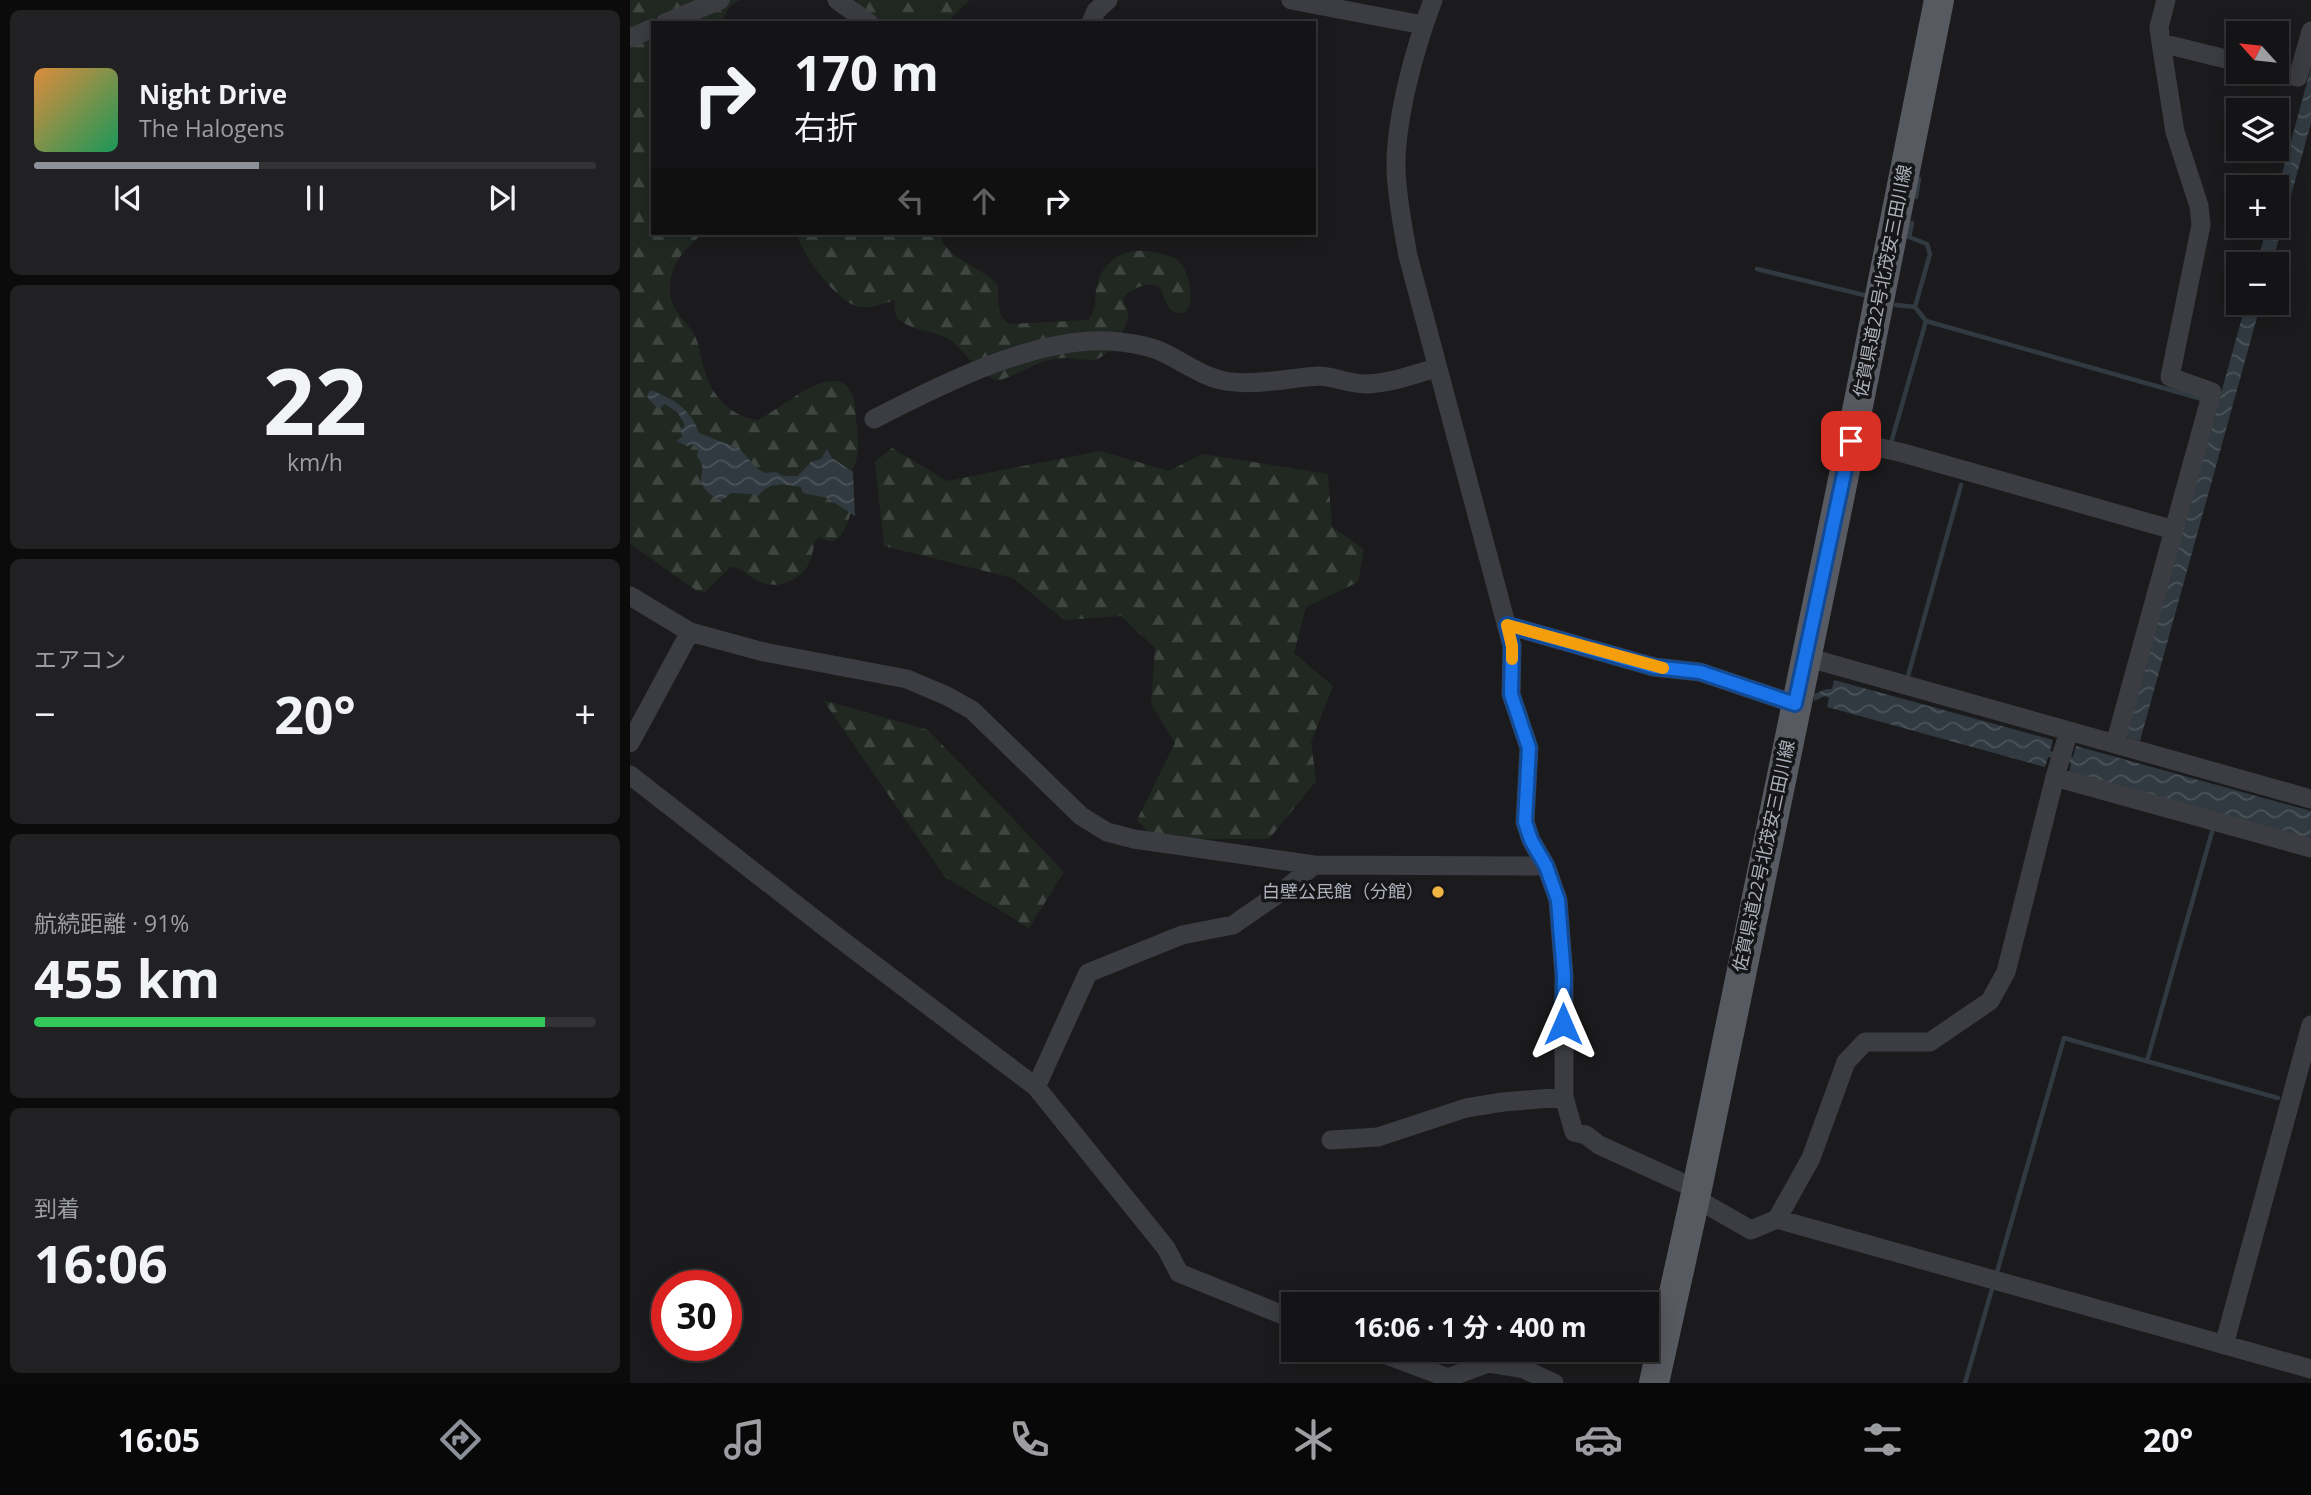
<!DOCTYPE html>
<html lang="ja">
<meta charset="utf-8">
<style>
body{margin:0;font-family:"Open Sans","Noto Sans JP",sans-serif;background:#212123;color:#f1f3f6;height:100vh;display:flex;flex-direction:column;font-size:26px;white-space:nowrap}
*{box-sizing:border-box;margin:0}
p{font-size:23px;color:#9d9ea1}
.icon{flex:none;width:38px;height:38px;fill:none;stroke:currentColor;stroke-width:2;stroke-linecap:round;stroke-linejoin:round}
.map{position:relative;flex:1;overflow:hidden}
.side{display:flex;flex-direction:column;gap:10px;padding:10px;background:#0b0b0c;width:630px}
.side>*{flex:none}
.top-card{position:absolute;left:21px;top:21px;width:665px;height:214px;border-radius:0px;box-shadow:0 4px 18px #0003,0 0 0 2px #333335;background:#141416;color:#f1f3f6;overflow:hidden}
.needle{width:46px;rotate:297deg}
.fabs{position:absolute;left:1596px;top:21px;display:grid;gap:14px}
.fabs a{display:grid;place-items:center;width:63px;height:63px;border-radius:0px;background:#141416;box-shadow:0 4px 18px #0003,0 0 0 2px #333335;font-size:35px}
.speed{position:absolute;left:21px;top:1270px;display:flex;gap:14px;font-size:35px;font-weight:700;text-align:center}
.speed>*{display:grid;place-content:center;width:91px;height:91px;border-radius:50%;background:#141416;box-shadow:0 4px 18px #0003,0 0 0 2px #333335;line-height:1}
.speed .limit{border:10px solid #d22;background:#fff;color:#111}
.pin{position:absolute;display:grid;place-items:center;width:60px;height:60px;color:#fff;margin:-30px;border-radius:14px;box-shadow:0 4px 10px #0006}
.me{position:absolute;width:77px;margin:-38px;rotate:0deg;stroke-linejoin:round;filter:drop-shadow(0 0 5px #0008)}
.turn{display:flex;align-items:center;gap:24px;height:147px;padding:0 28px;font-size:32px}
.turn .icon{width:91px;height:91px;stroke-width:2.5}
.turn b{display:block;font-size:49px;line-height:60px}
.lanes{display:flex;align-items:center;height:66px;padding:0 28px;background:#0003;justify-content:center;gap:35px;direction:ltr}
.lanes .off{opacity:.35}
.big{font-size:52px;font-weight:700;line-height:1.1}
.side .widget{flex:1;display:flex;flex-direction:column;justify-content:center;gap:10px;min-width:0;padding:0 24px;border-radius:10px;background:#212123}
.side .dial{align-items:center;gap:0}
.dial b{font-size:91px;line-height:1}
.song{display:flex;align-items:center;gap:21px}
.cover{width:84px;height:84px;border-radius:10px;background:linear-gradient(135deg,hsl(30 70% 55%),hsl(150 70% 35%))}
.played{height:7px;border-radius:4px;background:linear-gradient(90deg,#8c9099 40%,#333335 40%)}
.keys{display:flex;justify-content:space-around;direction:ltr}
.heat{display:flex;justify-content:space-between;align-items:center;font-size:38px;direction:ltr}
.charge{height:10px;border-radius:5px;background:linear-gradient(90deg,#34c759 91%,#333335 0)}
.trip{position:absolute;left:651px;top:1292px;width:378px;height:70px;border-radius:0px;background:#141416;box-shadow:0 4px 18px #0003,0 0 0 2px #333335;font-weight:700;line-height:70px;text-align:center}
.tabs{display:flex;height:112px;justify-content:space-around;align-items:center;background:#080809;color:#9d9ea1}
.tabs .icon{width:49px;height:49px}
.tabs .active{color:#8c9099}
.tabs b{font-size:32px;color:#f1f3f6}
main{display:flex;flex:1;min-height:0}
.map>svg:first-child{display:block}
</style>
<main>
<section class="side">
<div class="widget">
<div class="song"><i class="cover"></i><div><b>Night Drive</b><p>The Halogens</p></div></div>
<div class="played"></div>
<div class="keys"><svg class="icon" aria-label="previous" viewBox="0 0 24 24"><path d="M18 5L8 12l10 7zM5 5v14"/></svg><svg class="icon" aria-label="pause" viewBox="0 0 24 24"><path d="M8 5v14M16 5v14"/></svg><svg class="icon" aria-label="next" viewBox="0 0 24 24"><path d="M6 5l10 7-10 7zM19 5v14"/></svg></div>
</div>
<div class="widget dial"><b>22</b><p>km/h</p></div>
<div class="widget"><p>エアコン</p>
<div class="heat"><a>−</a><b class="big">20°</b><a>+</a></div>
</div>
<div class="widget"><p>航続距離 · 91%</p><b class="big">455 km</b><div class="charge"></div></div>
<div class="widget"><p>到着</p><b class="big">16:06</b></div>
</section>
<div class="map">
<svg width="1681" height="1383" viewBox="0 0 1681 1383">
<defs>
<pattern id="forest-firs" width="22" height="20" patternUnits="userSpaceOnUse" patternTransform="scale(1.75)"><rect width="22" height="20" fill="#212822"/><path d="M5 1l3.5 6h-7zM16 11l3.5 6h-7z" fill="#3f4540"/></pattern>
<pattern id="water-waves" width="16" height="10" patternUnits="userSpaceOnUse" patternTransform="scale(1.75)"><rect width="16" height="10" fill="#313a41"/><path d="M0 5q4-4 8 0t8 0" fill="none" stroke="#4c545a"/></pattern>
</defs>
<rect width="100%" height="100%" fill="#1b1b1d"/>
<path fill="url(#forest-firs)" d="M0,0H110L101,5L90,23H23V233H73C54,251 40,262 40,290C40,313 56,318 65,336C70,347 71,360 75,372C81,395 102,417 127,420C147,414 202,358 221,392C225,399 225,410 226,418C228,439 232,457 219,475L150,478L130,475L58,436L131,482L174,480L222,508C218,523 210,552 190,537L186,539C183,546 183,554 180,561C173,580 148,590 130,582C119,578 114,568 101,567L75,592L67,591L0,544Z
M227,0H340L316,23H229Z
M167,233H310C312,257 352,267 368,285C369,300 365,319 382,324L458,320C466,312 465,299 466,289C471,264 490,248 516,251C529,253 542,254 551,264C560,273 569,317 547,313C528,309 541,275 509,287C501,290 497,292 493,300C495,305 498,310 498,316C498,328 477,360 463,360C444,360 437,355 415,361C400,366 386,375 370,380C349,379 336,350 319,339C304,330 278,331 267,317C264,312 265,306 265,300C253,304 238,310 226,306C204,298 172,255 167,233Z
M262,448L317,481L470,451L539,471L572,454L698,474L702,527L734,549L728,582L676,607L664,653L703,686L681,742L686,781L639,839H525L507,820L545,743L521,704L525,648L491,616L434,620L383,578L254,546L245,462Z
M193,700L298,730L434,872L399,928L315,877Z"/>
<path fill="url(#water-waves)" d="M1681,68V123L1642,264H1627L1637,226H1647V192Z
M1616,303H1631L1510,741L1496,737Z
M20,390C43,398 61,409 69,433L110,449L126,468L135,473L146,472L153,476H168L181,462L191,459L197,449L202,458L223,472L225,516L197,498L173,493L171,487C152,484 140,481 128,496L121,494L101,493L94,499L88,500C82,495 75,492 72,484C69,473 77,467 67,457L68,449L63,444L57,446L46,441L52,437L51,430L55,425L48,413L35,404L28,409L17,397Z
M1204,680L1423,740L1420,751L1443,757L1446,746L1681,811V841L1439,774L1441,763L1418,757L1415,767L1197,707L1199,698L1195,696L1184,701V694L1197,689H1202Z"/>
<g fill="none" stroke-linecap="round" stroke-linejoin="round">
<path stroke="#313a41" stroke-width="4.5" d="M1286,197L1289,179
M1282,223L1279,237L1297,244L1300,254L1285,307
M1127,269L1238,296
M1266,305L1285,307L1296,321L1572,399
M1261,443L1296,321
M1278,676L1331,485
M1517,1061L1582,832
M1367,1272L1434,1038L1648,1098
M1335,1383L1362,1289"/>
<path stroke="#3c3d42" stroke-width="19" d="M207,0L239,23
M661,0L793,25
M803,0C785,47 765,119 766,170C767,199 773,227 778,256L882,646L881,694L899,748L895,822L901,840L916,866L928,900L934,976V1097L944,1132L956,1135L969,1145L1066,1189
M35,23L90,0
M461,23L466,11L478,0
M0,38L23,28
M1531,43L1608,62
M1646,72L1668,77L1681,31
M244,419C310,385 402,338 478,341C494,342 510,344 525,349C547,357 565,373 587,379C617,388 657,378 688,376C703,376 719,384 735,384C759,384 783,374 807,368
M1221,441L1273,453L1544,530
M0,596L60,632L134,652L277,679L317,696L342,710L451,816L477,832L504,839L684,865L916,866
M877,625L1024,667L1070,672L1165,704
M1176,657L1681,799
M0,743L60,632
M1485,744L1582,392L1540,377L1571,225L1569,206L1545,132L1531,43L1529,27L1536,0
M0,775L205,935L406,1087L536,1248L549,1273L663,1319
M1425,777L1681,848
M406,1087L458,973L552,935L603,925L658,887L684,865
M701,1140L748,1137L836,1108L873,1102L934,1097
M1065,1198L1121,1230L1147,1219L1681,1369
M1147,1219L1181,1158L1216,1062L1235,1042H1300L1360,1001L1376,972L1425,777L1439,731
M1594,1345L1681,1025
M741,1349L818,1378L858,1363L894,1369L924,1383"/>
<path stroke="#585a61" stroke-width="30" d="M1024,1383L1065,1198L1221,441L1309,0"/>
</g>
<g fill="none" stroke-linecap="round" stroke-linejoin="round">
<defs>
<path id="route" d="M933,1024L934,976L928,900L916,866L901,840L895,822L899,748L881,694L882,646L877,625L1024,667L1070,672L1165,704L1221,441"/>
</defs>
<use href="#route" stroke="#114b97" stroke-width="18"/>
<use href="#route" stroke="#1a73e8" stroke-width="12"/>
<path stroke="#f59e0b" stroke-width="12" d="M882,659V646L877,625L1033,668"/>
</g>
<circle fill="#eeb542" stroke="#161618" stroke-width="2.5" cx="808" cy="892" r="7"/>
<g text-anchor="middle" stroke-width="7" stroke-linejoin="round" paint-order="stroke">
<g font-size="18" fill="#aeb2bc" stroke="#161618">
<text transform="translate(1253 281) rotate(-79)" y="6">佐賀県道22号北茂安三田川線</text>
<text transform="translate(1134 856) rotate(-78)" y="6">佐賀県道22号北茂安三田川線</text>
</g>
<g font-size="18" fill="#aeb2bc" stroke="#161618" text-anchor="end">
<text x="794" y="898">白壁公民館（分館）</text>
</g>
</g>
</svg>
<div class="fabs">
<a><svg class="needle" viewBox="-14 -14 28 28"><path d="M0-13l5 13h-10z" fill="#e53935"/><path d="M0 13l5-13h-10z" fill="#9d9ea1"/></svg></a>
<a><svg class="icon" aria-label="layers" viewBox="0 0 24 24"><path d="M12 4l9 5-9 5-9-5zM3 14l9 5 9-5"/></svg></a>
<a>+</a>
<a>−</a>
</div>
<div class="speed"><div class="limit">30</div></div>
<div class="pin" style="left:1221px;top:441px;background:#d93025"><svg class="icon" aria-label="arrive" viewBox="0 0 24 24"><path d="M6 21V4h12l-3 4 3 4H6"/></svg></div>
<svg class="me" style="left:933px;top:1024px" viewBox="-20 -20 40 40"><path d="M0-17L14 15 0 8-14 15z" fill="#1a73e8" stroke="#fff" stroke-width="4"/></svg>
<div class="trip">16:06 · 1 分 · 400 m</div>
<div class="top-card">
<div class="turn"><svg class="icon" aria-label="right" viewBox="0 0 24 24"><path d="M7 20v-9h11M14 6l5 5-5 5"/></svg><div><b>170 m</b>右折</div></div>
<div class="lanes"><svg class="icon off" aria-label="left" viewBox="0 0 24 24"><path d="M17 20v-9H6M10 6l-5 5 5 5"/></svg><svg class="icon off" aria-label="ahead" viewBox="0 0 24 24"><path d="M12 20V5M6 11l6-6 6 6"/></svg><svg class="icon" aria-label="right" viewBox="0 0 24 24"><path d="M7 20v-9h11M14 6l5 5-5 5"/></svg></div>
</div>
</div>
</main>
<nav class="tabs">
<b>16:05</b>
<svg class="icon active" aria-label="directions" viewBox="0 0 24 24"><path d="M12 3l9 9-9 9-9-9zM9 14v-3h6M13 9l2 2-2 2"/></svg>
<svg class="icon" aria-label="music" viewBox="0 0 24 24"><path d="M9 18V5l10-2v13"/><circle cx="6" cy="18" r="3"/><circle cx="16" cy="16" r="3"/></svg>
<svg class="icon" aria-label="phone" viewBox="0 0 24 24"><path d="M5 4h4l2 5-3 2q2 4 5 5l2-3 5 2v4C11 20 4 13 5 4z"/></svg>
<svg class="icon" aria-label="climate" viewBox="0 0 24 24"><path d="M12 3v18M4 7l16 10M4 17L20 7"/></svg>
<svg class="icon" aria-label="car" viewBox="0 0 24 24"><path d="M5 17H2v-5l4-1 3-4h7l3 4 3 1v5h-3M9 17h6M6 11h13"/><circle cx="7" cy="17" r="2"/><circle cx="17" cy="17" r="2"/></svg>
<svg class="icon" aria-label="filters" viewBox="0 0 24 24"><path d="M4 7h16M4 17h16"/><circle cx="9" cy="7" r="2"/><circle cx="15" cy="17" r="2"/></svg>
<b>20°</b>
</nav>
